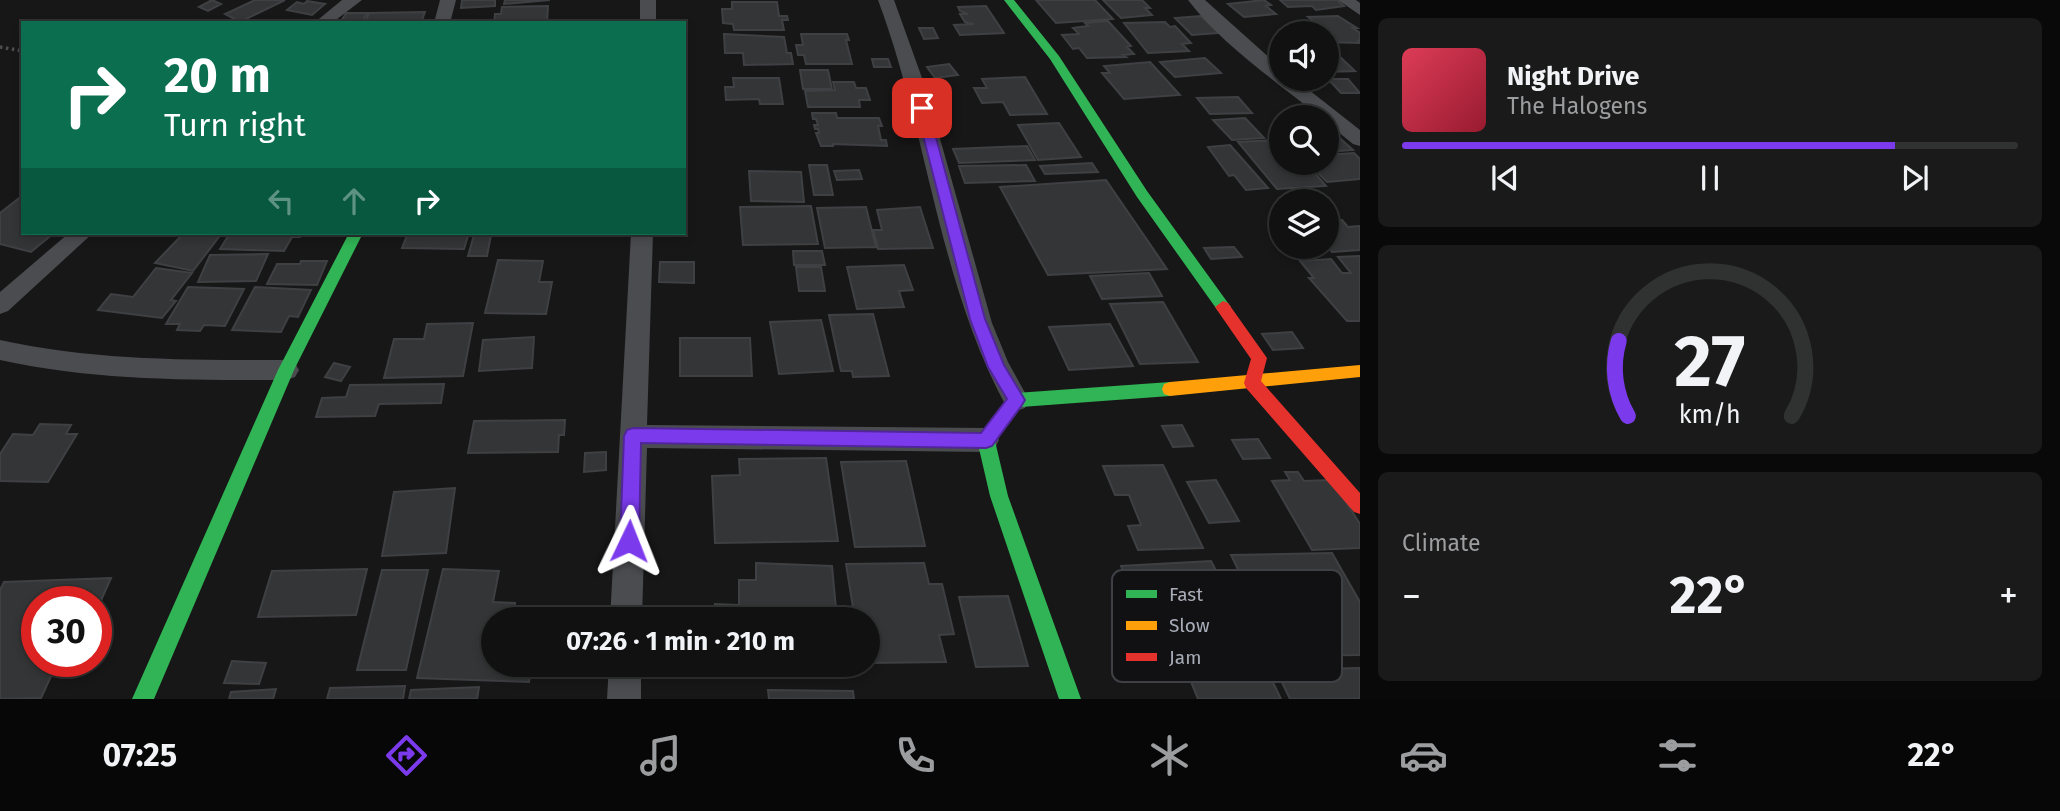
<!DOCTYPE html>
<meta charset="utf-8">
<style>
body{margin:0;font-family:"Fira Sans",sans-serif;background:#1a1a1a;color:#f1f3f6;height:100vh;display:flex;flex-direction:column;font-size:26px;white-space:nowrap}
*{box-sizing:border-box;margin:0}
p{font-size:23px;color:#9c9d9f}
.icon{flex:none;width:38px;height:38px;fill:none;stroke:currentColor;stroke-width:2;stroke-linecap:round;stroke-linejoin:round}
.map{position:relative;flex:1;overflow:hidden}
.sheet{display:flex;flex-direction:column;gap:18px;padding:18px;background:#090909;width:700px}
.sheet>*{flex:none}
.banner{position:absolute;left:21px;top:21px;width:665px;height:214px;border-radius:0px;box-shadow:0 4px 10px #0003,0 0 0 2px #303131;background:#0b6e4f;color:#fff;overflow:hidden}
.controls{position:absolute;left:1269px;top:21px;display:grid;gap:14px}
.controls a{display:grid;place-items:center;width:70px;height:70px;border-radius:50%;background:#111;box-shadow:0 4px 10px #0003,0 0 0 2px #303131;font-size:35px}
.speed{position:absolute;left:21px;top:586px;display:flex;gap:14px;font-size:35px;font-weight:700;text-align:center}
.speed>*{display:grid;place-content:center;width:91px;height:91px;border-radius:50%;background:#111;box-shadow:0 4px 10px #0003,0 0 0 2px #303131;line-height:1}
.speed .limit{border:10px solid #d22;background:#fff;color:#111}
.pin{position:absolute;display:grid;place-items:center;width:60px;height:60px;color:#fff;margin:-30px;border-radius:14px;box-shadow:0 4px 10px #0006}
.me{position:absolute;width:77px;margin:-38px;rotate:2deg;stroke-linejoin:round;filter:drop-shadow(0 0 5px #0008)}
.turn{display:flex;align-items:center;gap:24px;height:147px;padding:0 28px;font-size:32px}
.turn .icon{width:91px;height:91px;stroke-width:2.5}
.turn b{display:block;font-size:49px;line-height:60px}
.lanes{display:flex;align-items:center;height:66px;padding:0 28px;background:#0003;justify-content:center;gap:35px;direction:ltr}
.lanes .off{opacity:.35}
.big{font-size:52px;font-weight:700;line-height:1.1}
.sheet .tile{flex:1;display:flex;flex-direction:column;justify-content:center;gap:10px;min-width:0;padding:0 24px;border-radius:10px;background:#1a1a1a}
.sheet .dial{align-items:center;gap:0}
.dial svg{height:182px;overflow:visible;fill:none;stroke:#303131;stroke-width:7;stroke-linecap:round;text-anchor:middle}
.dial text{fill:#f1f3f6;stroke:none}
.song{display:flex;align-items:center;gap:21px}
.cover{width:84px;height:84px;border-radius:10px;background:linear-gradient(135deg,hsl(350 70% 55%),hsl(350 70% 35%))}
.played{height:7px;border-radius:4px;background:linear-gradient(90deg,#7c3aed 80%,#303131 80%)}
.keys{display:flex;justify-content:space-around;direction:ltr}
.heat{display:flex;justify-content:space-between;align-items:center;font-size:38px;direction:ltr}
.trip{position:absolute;left:481px;top:607px;width:399px;height:70px;border-radius:35px;background:#111;box-shadow:0 4px 10px #0003,0 0 0 2px #303131;font-weight:700;line-height:70px;text-align:center}
.dock{display:flex;height:112px;justify-content:space-around;align-items:center;background:#070707;color:#9c9d9f}
.dock .icon{width:49px;height:49px}
.dock .on{color:#7c3aed}
.dock b{font-size:32px;color:#f1f3f6}
main{display:flex;flex:1;min-height:0}
.map>svg:first-child{display:block}
</style>
<main>
<div class="map">
<svg width="1360" height="699" viewBox="0 0 1360 699">
<rect width="100%" height="100%" fill="#171717"/>
<path fill="#343537" stroke="#3f4043" stroke-width="2" d="M212,0L221,4L208,11L199,7Z
M255,0H285L240,22L225,14Z
M462,0H495V6L461,8Z
M505,0H550L504,4Z
M1036,0H1095L1113,19L1056,23Z
M1103,0H1142L1150,8H1145L1152,15L1121,18Z
M1264,0L1271,5L1266,6L1276,14L1244,17L1228,4Z
M1280,0H1337L1344,6L1316,10L1312,6L1288,7Z
M307,1L325,4L312,15L287,10L297,2L304,4Z
M732,2H777L779,16H787L788,20H782L784,30H734L733,24L723,23L722,9H732Z
M548,6L547,23H494L495,14H501L502,7Z
M986,6L1004,33L960,35L954,25L974,24L965,22L960,14H968L960,11L958,7Z
M425,12L421,23H365L369,13Z
M346,13H367L362,23H340Z
M1201,16L1219,33L1192,35L1175,18Z
M1338,16L1357,28H1353L1360,33V40L1358,41L1360,43L1326,42V33H1309L1302,27H1308L1303,22L1313,21L1308,17Z
M1108,21L1131,46L1127,47L1134,54L1123,55L1126,57L1087,58L1079,48L1073,49L1062,35L1079,34L1073,28L1088,26L1085,23Z
M1165,22L1170,27L1175,26L1191,43L1182,44L1189,51L1148,53L1124,23Z
M919,28H933L938,38L924,39Z
M724,34L784,37L787,53H791L793,64L744,65L743,53H725Z
M801,34H847L849,40H846L852,64H806L804,55H798L796,45H803Z
M1326,52H1335L1355,71L1326,72Z
M1205,58L1221,73L1175,77L1160,62Z
M872,59H888L891,67H874Z
M1150,62L1180,95L1124,99L1102,73H1110L1104,66Z
M949,64L958,75L935,78L927,67Z
M800,70H828L832,89H803Z
M1025,77L1047,114L1010,115L1003,102L982,103L974,88H987L982,79Z
M733,78H779L783,104H760L759,99L726,100L725,87H734Z
M1328,79H1348L1360,93H1341Z
M833,82H854L856,88H866L870,100H859L860,107H808L805,91L835,90Z
M1238,97L1252,113L1210,114L1197,98Z
M812,113H836L837,118H879L882,126H878L881,140H886L887,146L833,144V146H821L816,133H819L818,129H815L814,125H818L816,119H813Z
M1245,118L1264,138L1232,140L1213,120Z
M1059,123L1081,157L1038,160L1018,125Z
M1326,133H1334L1353,150L1326,152Z
M1278,140L1281,143V163L1307,164L1326,186L1277,189L1238,142Z
M1230,145L1268,188L1246,190L1234,175L1229,176L1208,147Z
M1027,146L1035,160L959,163L953,149Z
M1354,153L1360,159V179L1327,182L1308,163H1326V155Z
M1092,163L1098,172L1045,174L1040,166Z
M809,165H827L833,195H814Z
M1026,165L1035,181L965,183L959,166Z
M859,170L862,179L837,180L834,171Z
M749,171L801,172L804,202L751,201Z
M1106,180L1167,269L1048,275L1000,187Z
M23,195V233H54L31,252L0,244V213Z
M811,206L818,244L743,245L740,207Z
M866,207L876,247L825,248L817,208Z
M920,207L933,248L878,249L873,230H882L877,210Z
M1342,220L1348,227L1360,226V250L1332,252L1326,245V221Z
M166,233H222L193,271L155,263L181,236Z
M230,233H302L300,237H292L284,251L220,249Z
M408,233H472H469L464,249L402,248Z
M474,235H491L487,256H468Z
M1234,247L1242,257L1211,259L1204,248Z
M793,251H822L825,265H794Z
M268,254L256,281L198,282L210,255Z
M1360,256V321H1347L1309,278H1314L1300,261L1331,259L1342,273H1351L1338,257Z
M498,260L543,261L539,282H552L546,314L485,313Z
M301,261H327L317,285L267,284L277,264H300Z
M660,262H694V283L659,282Z
M904,265L913,290L899,291L904,307L857,309L847,267Z
M796,267H821L825,291H799Z
M156,268L192,273L171,300L176,301L162,318L98,310L111,294L133,297Z
M1149,273L1162,296L1102,299L1090,276Z
M188,287L244,289L225,326L204,325L200,331L177,330L180,324H166Z
M255,287L311,290L298,317L289,316L281,332L232,330Z
M1163,302L1198,362L1140,364L1110,304Z
M873,314L889,376L853,377L852,371H841L829,315Z
M821,320L833,371L779,374L770,322Z
M473,323L463,376L384,378L394,339H424L427,324Z
M1110,324L1133,366L1069,370L1049,327Z
M1292,332L1303,348L1273,350L1262,334Z
M534,337L532,368L479,371L483,340Z
M680,338H750L752,376H680Z
M334,363L350,367L341,381L325,377Z
M444,384L441,403L379,404L375,416L316,417L322,398L346,397L350,385Z
M565,420L564,435H559L558,452L468,453L474,421Z
M40,424L71,425L66,434H77L48,482L0,481V454L13,434L33,435Z
M1182,425L1193,446L1173,447L1162,426Z
M1258,439L1270,458L1243,459L1232,440Z
M606,452V470L584,472L585,453Z
M826,458L838,541L715,543L712,476L740,475L739,459Z
M906,461L925,546L855,547L841,462Z
M1163,465L1203,548L1138,550L1128,526L1141,525L1129,495H1115L1103,466Z
M1285,472H1298L1304,481L1332,480L1360,524V548L1312,550L1272,481L1290,480Z
M1216,480L1239,521L1209,523L1187,482Z
M455,488L446,553L382,556L394,492Z
M1332,553L1360,602V655L1280,656L1231,555Z
M1211,561L1262,659L1165,666L1121,566Z
M756,563L832,566L837,620H715V604L739,605V580H756Z
M924,563L929,584H942L954,634L939,635L946,662L868,663V620H855L846,564Z
M367,569L356,615L258,617L272,571Z
M443,569L499,571L493,602L515,603L513,620H494V665H531L529,682L417,678Z
M382,570H428L406,670H357Z
M111,578L99,605L96,602H37V662H75L70,671L53,672L41,698L0,699V590L4,582Z
M1008,596L1028,666L976,667L959,597Z
M232,661L266,663L259,684L224,683Z
M714,665H841V671L714,667Z
M1360,668V699H1290L1276,670Z
M1269,674L1281,699H1198L1189,677Z
M405,686L403,699H327L330,688Z
M479,687L477,699H409L411,690Z
M276,689L273,699H229L231,692Z
M768,690L853,691L854,699H769Z"/>
<g fill="none" stroke-linecap="round" stroke-linejoin="round">
<path stroke="#4d4e52" stroke-width="3.5" stroke-dasharray="2.5 3.5" stroke-linecap="butt" d="M0,47L23,51"/>
<path fill="#4b4c50" fill-rule="evenodd" d="M342,0H362L332,23H314Z
M440,0H456L450,23H434Z
M640,0H656V23H640Z
M878,0H894L926,89L992,323L1008,362L1029,400L1025,408L1016,411L1007,408C938,282 928,133 878,0Z
M1188,0H1205L1281,68V79H1295L1360,130V146L1353,144L1326,122V117H1320C1276,81 1223,46 1188,0Z
M1338,0H1356L1360,3V15Z
M69,233H93L8,311L0,314V292Z
M631,233H653L647,425L986,428L995,432L999,440L995,448L986,452L647,448L642,620H610Z
M0,340C95,361 190,360 286,360L295,363L299,370L295,377L286,380C190,380 95,381 0,360Z
M609,665H641V699H607Z"/>
<path fill="#30b455" fill-rule="evenodd" d="M1004,0H1014L1059,56L1147,191L1228,303L1231,307L1228,311H1218L1137,197L1050,59Z
M349,233H363L294,370L154,699H132L278,370Z
M1170,382L1176,384L1178,389L1176,394L1170,396L1021,407L995,441L1008,496L1081,699H1059L990,496L977,440L1010,395L1016,393Z"/>
<path fill="#ff9f0a" fill-rule="evenodd" d="M1360,365V377L1170,396L1164,394L1162,389L1164,384L1170,382Z"/>
<path fill="#e5322d" fill-rule="evenodd" d="M1223,301L1228,303L1267,358L1261,381L1360,493V514L1354,512L1246,388L1244,383L1251,359L1215,307Z"/>
</g>
<path fill="#7c3aed" stroke="#51269a" stroke-width="2" d="M922,105L928,108L985,319L1004,365L1025,400L1022,405L992,446L986,448L641,443L639,541L636,547L629,550L622,547L620,541L624,436L627,430L633,428L981,433L1007,399L988,367L970,319L916,108Z"/>
<rect x="1112" y="570" width="230" height="112" rx="10" fill="#111113" stroke="#3e4045" stroke-width="2"/>
<rect x="1126" y="590" width="31" height="8" fill="#30b455"/>
<rect x="1126" y="621" width="31" height="9" fill="#ff9f0a"/>
<rect x="1126" y="653" width="31" height="8" fill="#e5322d"/>
<g font-size="19" fill="#a8adb8">
<text x="1169" y="601">Fast</text>
<text x="1169" y="632">Slow</text>
<text x="1169" y="664">Jam</text>
</g>
</svg>
<div class="controls">
<a><svg class="icon" aria-label="sound" viewBox="0 0 24 24"><path d="M4 9h4l5-4v14l-5-4H4zM17 9q2 3 0 6"/></svg></a>
<a><svg class="icon" aria-label="search" viewBox="0 0 24 24"><circle cx="10" cy="10" r="6"/><path d="M15 15l6 6"/></svg></a>
<a><svg class="icon" aria-label="layers" viewBox="0 0 24 24"><path d="M12 4l9 5-9 5-9-5zM3 14l9 5 9-5"/></svg></a>
</div>
<div class="speed"><div class="limit">30</div></div>
<div class="pin" style="left:922px;top:108px;background:#d93025"><svg class="icon" aria-label="arrive" viewBox="0 0 24 24"><path d="M6 21V4h12l-3 4 3 4H6"/></svg></div>
<svg class="me" style="left:629px;top:541px" viewBox="-20 -20 40 40"><path d="M0-17L14 15 0 8-14 15z" fill="#7c3aed" stroke="#fff" stroke-width="4"/></svg>
<div class="trip">07:26 · 1 min · 210 m</div>
<div class="banner">
<div class="turn"><svg class="icon" aria-label="right" viewBox="0 0 24 24"><path d="M7 20v-9h11M14 6l5 5-5 5"/></svg><div><b>20 m</b>Turn right</div></div>
<div class="lanes"><svg class="icon off" aria-label="left" viewBox="0 0 24 24"><path d="M17 20v-9H6M10 6l-5 5 5 5"/></svg><svg class="icon off" aria-label="ahead" viewBox="0 0 24 24"><path d="M12 20V5M6 11l6-6 6 6"/></svg><svg class="icon" aria-label="right" viewBox="0 0 24 24"><path d="M7 20v-9h11M14 6l5 5-5 5"/></svg></div>
</div>
</div>
<section class="sheet">
<div class="tile">
<div class="song"><i class="cover"></i><div><b>Night Drive</b><p>The Halogens</p></div></div>
<div class="played"></div>
<div class="keys"><svg class="icon" aria-label="previous" viewBox="0 0 24 24"><path d="M18 5L8 12l10 7zM5 5v14"/></svg><svg class="icon" aria-label="pause" viewBox="0 0 24 24"><path d="M8 5v14M16 5v14"/></svg><svg class="icon" aria-label="next" viewBox="0 0 24 24"><path d="M6 5l10 7-10 7zM19 5v14"/></svg></div>
</div>
<div class="tile dial"><svg viewBox="0 0 100 80">
<path d="M14 69A42 42 0 1 1 86 69"/>
<path d="M14 69A42 42 0 0 1 10 36" stroke="#7c3aed"/>
<text x="50" y="56" font-size="32" font-weight="700">27</text>
<text x="50" y="72" font-size="11">km/h</text>
</svg></div>
<div class="tile"><p>Climate</p>
<div class="heat"><a>−</a><b class="big">22°</b><a>+</a></div>
</div>
</section>
</main>
<nav class="dock">
<b>07:25</b>
<svg class="icon on" aria-label="directions" viewBox="0 0 24 24"><path d="M12 3l9 9-9 9-9-9zM9 14v-3h6M13 9l2 2-2 2"/></svg>
<svg class="icon" aria-label="music" viewBox="0 0 24 24"><path d="M9 18V5l10-2v13"/><circle cx="6" cy="18" r="3"/><circle cx="16" cy="16" r="3"/></svg>
<svg class="icon" aria-label="phone" viewBox="0 0 24 24"><path d="M5 4h4l2 5-3 2q2 4 5 5l2-3 5 2v4C11 20 4 13 5 4z"/></svg>
<svg class="icon" aria-label="climate" viewBox="0 0 24 24"><path d="M12 3v18M4 7l16 10M4 17L20 7"/></svg>
<svg class="icon" aria-label="car" viewBox="0 0 24 24"><path d="M5 17H2v-5l4-1 3-4h7l3 4 3 1v5h-3M9 17h6M6 11h13"/><circle cx="7" cy="17" r="2"/><circle cx="17" cy="17" r="2"/></svg>
<svg class="icon" aria-label="filters" viewBox="0 0 24 24"><path d="M4 7h16M4 17h16"/><circle cx="9" cy="7" r="2"/><circle cx="15" cy="17" r="2"/></svg>
<b>22°</b>
</nav>
